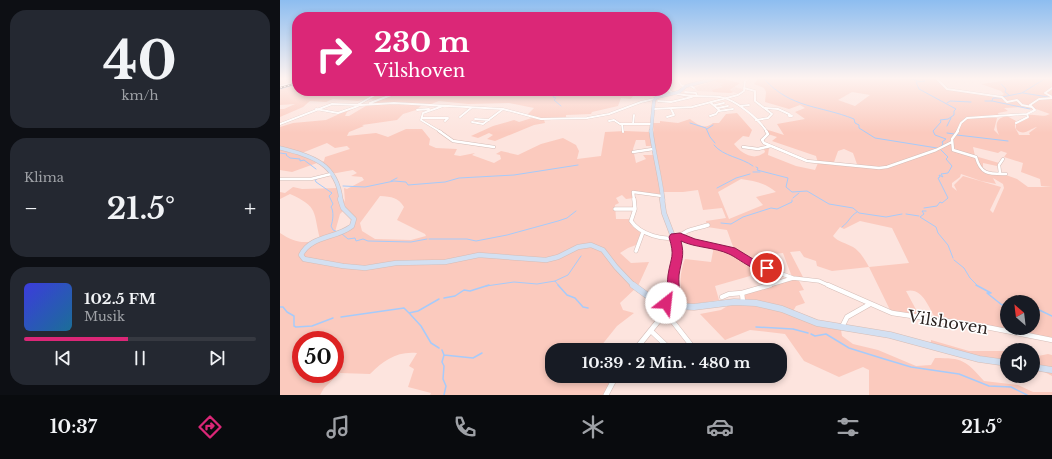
<!DOCTYPE html>
<html lang="de">
<meta charset="utf-8">
<style>
body{margin:0;font-family:"Libre Baskerville",serif;background:#242831;color:#f1f3f6;height:100vh;display:flex;flex-direction:column;font-size:15px;white-space:nowrap}
*{box-sizing:border-box;margin:0}
p{font-size:13px;color:#9ea1a6}
.icon{flex:none;width:22px;height:22px;fill:none;stroke:currentColor;stroke-width:2;stroke-linecap:round;stroke-linejoin:round}
.map{position:relative;flex:1;overflow:hidden}
.sheet{display:flex;flex-direction:column;gap:10px;padding:10px;background:#0d0f14;width:280px}
.sheet>*{flex:none}
.guide{position:absolute;left:12px;top:12px;width:380px;height:84px;border-radius:16px;box-shadow:0 2px 6px #0003;background:#db2777;color:#fff;overflow:hidden}
.needle{width:26px;rotate:332deg}
.fabs{position:absolute;left:720px;top:295px;display:grid;gap:8px}
.fabs a{display:grid;place-items:center;width:40px;height:40px;border-radius:50%;background:#171b24;box-shadow:0 2px 6px #0003;font-size:20px}
.speed{position:absolute;left:12px;top:331px;display:flex;gap:8px;font-size:20px;font-weight:700;text-align:center}
.speed>*{display:grid;place-content:center;width:52px;height:52px;border-radius:50%;background:#171b24;box-shadow:0 2px 6px #0003;line-height:1}
.speed .limit{border:6px solid #d22;background:#fff;color:#111}
.pin{position:absolute;display:grid;place-items:center;width:34px;height:34px;color:#fff;margin:-17px;border:2px solid #fff;border-radius:50%;box-shadow:0 1px 4px #0007}
.me{position:absolute;width:44px;margin:-22px;rotate:29deg;stroke-linejoin:round;filter:drop-shadow(0 0 3px #0008)}
.turn{display:flex;align-items:center;gap:14px;height:84px;padding:0 16px;font-size:18px}
.turn .icon{width:52px;height:52px;stroke-width:2.5}
.turn b{display:block;font-size:28px;line-height:34px}
.big{font-size:30px;font-weight:700;line-height:1.1}
.sheet .card{flex:1;display:flex;flex-direction:column;justify-content:center;gap:6px;min-width:0;padding:0 14px;border-radius:16px;background:#242831}
.sheet .dial{align-items:center;gap:0}
.dial b{font-size:52px;line-height:1}
.song{display:flex;align-items:center;gap:12px}
.cover{width:48px;height:48px;border-radius:6px;background:linear-gradient(135deg,hsl(240 70% 55%),hsl(200 70% 35%))}
.played{height:4px;border-radius:2px;background:linear-gradient(90deg,#db2777 45%,#363941 45%)}
.keys{display:flex;justify-content:space-around;direction:ltr}
.heat{display:flex;justify-content:space-between;align-items:center;font-size:22px;direction:ltr}
.trip{position:absolute;left:265px;top:343px;width:242px;height:40px;border-radius:16px;background:#171b24;box-shadow:0 2px 6px #0003;font-weight:700;line-height:40px;text-align:center}
.dock{display:flex;height:64px;justify-content:space-around;align-items:center;background:#090b0e;color:#9ea1a6}
.dock .icon{width:28px;height:28px}
.dock .active{color:#db2777}
.dock b{font-size:18px;color:#f1f3f6}
main{display:flex;flex:1;min-height:0}
.map>svg:first-child{display:block}
</style>
<main>
<section class="sheet">
<div class="card dial"><b>40</b><p>km/h</p></div>
<div class="card"><p>Klima</p>
<div class="heat"><a>−</a><b class="big">21.5°</b><a>+</a></div>
</div>
<div class="card">
<div class="song"><i class="cover"></i><div><b>102.5 FM</b><p>Musik</p></div></div>
<div class="played"></div>
<div class="keys"><svg class="icon" aria-label="previous" viewBox="0 0 24 24"><path d="M18 5L8 12l10 7zM5 5v14"/></svg><svg class="icon" aria-label="pause" viewBox="0 0 24 24"><path d="M8 5v14M16 5v14"/></svg><svg class="icon" aria-label="next" viewBox="0 0 24 24"><path d="M6 5l10 7-10 7zM19 5v14"/></svg></div>
</div>
</section>
<div class="map">
<svg width="772" height="395" viewBox="0 0 772 395">
<rect width="100%" height="100%" fill="#fde4de"/>
<path fill="#f8d7cf" d="M429,80L445,84L450,91L455,87L463,89L462,91L458,94L453,92L451,93L417,91L415,87L431,82Z"/>
<path fill="#fbcabe" fill-rule="evenodd" d="M440,78L460,83L450,90L453,92L451,93L433,92L432,90L443,87L440,85L444,84L430,80Z
M481,78H651L659,80L666,89L723,97L724,102L728,103L721,96L724,94L721,91L701,84L736,79L735,78H772V187L761,186L760,179L741,172L743,163L724,157L727,153L721,151L718,153L693,147L695,156L719,163L717,166L703,163V170H701L713,175H726L737,179L748,187H772V341L656,319C648,307 643,287 626,291L640,317L611,312L589,267L552,271L537,266L536,261L524,257L520,251L510,252L524,279H518L524,290L519,291L525,303L516,306L511,315L561,330L562,336L573,344L598,350L636,366L651,365L655,358C683,358 685,360 704,381L738,385L753,392H772V395H589V370L583,367L559,377L524,361L505,334L470,330L445,340L420,314L441,310L454,302H463L462,293L512,277L503,253L485,255L491,270L473,263L470,276L435,286L439,300L408,305C397,296 400,270 405,259L431,262L434,246L455,252L447,230L427,227L426,221L446,218L442,208L423,210L418,190L403,192H384L374,140L373,123H380V121L398,123L410,119C418,125 425,130 433,123H439L446,114L457,113L472,130L469,137L463,136L454,144C461,153 474,162 485,152L484,149L489,148L488,155L516,166L535,170L538,163L536,156L492,141L497,137L488,134L485,129L504,135L497,124L525,119L515,112L525,108L520,105L509,109L485,102L486,92L484,88L474,84L478,79ZM572,92L590,95L575,106L558,100ZM743,107L753,110L756,109L770,114C762,118 757,114 748,115L749,117L736,123V129C744,137 749,129 757,127L749,133L750,135H739C737,130 733,128 736,121L727,116C715,118 715,126 719,135L714,130L717,118H696L719,116L718,113L728,111L724,108ZM564,149L573,153L578,167L553,165L558,151ZM681,174L701,181L716,184L713,178L723,184L724,188L713,213L710,210L721,187L683,176L674,185L677,191L672,187V183L680,177ZM461,179C474,181 486,183 496,192L476,197L483,205L449,219L438,192ZM580,221L612,228L629,263L589,267C585,260 580,251 573,247C566,243 558,242 553,236L560,227L564,229ZM727,302H753V328H727Z
M17,83V91H101L88,99L78,101L53,99L46,102L30,101L23,107L0,117V109H4L15,104L0,105V88Z
M102,91L371,92L366,95L353,96L351,99L341,98L338,106L312,112L311,114L286,115V119H264L247,115L254,108L229,103L188,104L159,101L151,104H143L136,110L123,114L117,120L82,125L84,126L69,132L67,136L96,133L108,137L126,129H142L150,139L149,145L156,148L177,149L174,155L180,156L195,153L192,155L214,163L221,159L220,155L216,154L221,151L238,155L261,144L283,138L296,145L299,151L297,159L321,156L325,132L345,131L370,132L372,146H366L365,140H356L353,149L356,163L366,159L363,155H373L379,179L380,194L353,192L354,198L346,199L342,195L336,198L339,203L335,205L336,219H350L352,226L361,233L356,245L348,248L340,253L351,263L369,262L358,286L340,303L343,310L354,313L337,326L321,346L330,350H272V376H337L326,395H150L151,393L128,387L134,369L129,366L137,353C117,351 104,360 90,374L60,373L44,388L40,395H0V233C14,242 24,245 40,239C33,212 39,207 10,194L0,199V192L5,193L13,187L22,189L58,188L65,202L64,188L67,189L84,180L82,177L71,176L77,173L73,170L51,174L41,163L44,161L45,157L70,149L67,146L55,148L47,143L22,153L0,148V127L13,123L46,120L68,110L75,108L67,112L65,116H69L96,100L90,99ZM100,196C112,197 118,197 124,207L117,220L145,234L146,236L131,240L95,239L82,231L80,223ZM63,211L69,214L72,222L65,229L55,232L60,214ZM21,340H55V374H21Z
M252,118L264,120L265,123L254,125L215,141L207,139L213,135L209,133L198,138L191,136L213,126L234,120L239,122Z
M0,149L19,154L37,163L12,172L0,170Z
M651,340L689,351H727V362L691,356L651,344Z
M768,354L772,355V376L753,366V357Z"/>
<g fill="none" stroke-linecap="round" stroke-linejoin="round">
<path stroke="#a6cbfb" stroke-width="1" d="M485,78L484,79C512,109 539,105 574,119L575,123L579,125V128L595,138L657,148
M629,78L638,81
M641,78L645,81L636,82L639,89L676,109L674,111V115L668,119L660,120L661,122L653,131L655,135L666,139L662,142L663,144L661,146
M721,84L726,89L725,92L729,95
M0,89L17,84
M263,91L274,95L273,97L276,98L274,100L281,106
M743,93L768,97
M722,97L742,93L766,78
M705,101H712L713,98H721
M712,101L750,109
M667,103L670,101L691,102
M410,123L426,128L430,137L435,143
M667,126L671,118
M427,129L433,125
M667,133L674,134
M677,135L728,141
M434,145C444,157 461,157 473,166
M0,153L7,154L6,155L10,158L20,159V161L24,160L36,169
M476,167L478,168L477,170L508,178L506,187L512,192L527,191L549,204L573,208L579,213L606,217L622,214
M473,172H480
M37,179L35,180L36,182L52,193L49,196L53,204L51,207C54,211 53,221 51,226L53,230L58,232
M111,181L117,178
M63,186L85,187L114,181L126,182L128,185L165,182L179,178L234,175L298,165
M437,188L456,178L470,174
M513,198L519,193
M644,208L657,206L660,202L662,203L668,198L658,178L660,177L659,175L663,177L661,174L668,173L672,166L666,159L668,157L661,150
M646,211H642L644,214L640,217L656,227L658,233L668,245L673,258
M626,214L639,216
M441,223L451,224L463,217L491,208L497,209L512,202V200
M562,227C569,222 570,216 577,212
M62,234L68,239L75,238L76,241L83,239L88,241L131,242L147,239
M149,239H187L196,241L227,235L278,221L287,218L296,211
M674,260L684,268L690,278L698,286
M275,281L288,275L301,256
M206,286L234,282L257,284L275,281L279,286"/>
<path stroke="#a6cbfb" stroke-width="1.5" d="M278,285L287,295L295,298L303,307L308,308
M696,285L711,293H707L722,305L727,303
M164,298L175,296L184,290L190,291L209,285
M0,307H3L7,312L14,316V326L16,327L32,326L53,318
M753,307L772,316
M130,314L141,326L151,343L159,348
M61,317L124,308L129,313L138,311L159,299
M476,327L513,329L528,333
M531,334L535,336L546,334L569,348L601,358L631,367L679,374L709,386L731,387L747,395
M162,350L164,355L193,358L202,353
M164,355L162,362L164,366L163,379L166,386L164,395"/>
<defs>
<path id="minor-far3" d="M397,78L401,85L405,87
M656,78L667,89L722,97L727,102L737,100L742,105L752,107
M409,85L414,88
M0,86L17,82
M387,88L392,93
M464,88L475,91V101L492,114L488,118L476,120
M772,88L765,93L772,97
M405,92L416,93L417,96
M394,93C409,98 425,95 440,97C455,99 479,119 487,132
M378,101L391,102L412,97
M90,103L114,94L151,91
M79,104L102,91
M435,105L444,103
M460,106L469,105
M438,108L448,106
M485,108L498,109L509,114V116H512L510,115
M36,109L58,113L78,106
M373,109L412,107L458,95L464,91L465,81L469,78
M137,110L149,109
M439,111L453,109
M430,116L436,114L439,110L431,103
M180,117L191,108
M387,117L394,115L391,109
M142,118H168L165,121
M195,119L209,120
M329,121L334,120L340,124H371
M192,122L203,124L223,109
M736,123L748,117L747,114
M0,124L52,104L81,105L114,103L223,109L261,119L307,118L329,114L361,102L374,99
M342,124L343,132
M353,124L354,115
M161,132L141,120L143,113L163,106
M677,132L681,123L687,118L747,114L755,110L750,105L759,99L772,98"/>
<path id="minor-far2" d="M159,131L173,141L214,147
M486,131L488,134L482,140L484,143L527,161L599,168L607,167L656,150L672,142
M678,131L672,139L673,150L696,157C701,175 709,174 726,174
M463,147L478,149L491,146
M353,152L373,149
M720,173L719,165L723,159
M0,179H31L51,174
M354,200L353,192L382,196"/>
<path id="minor-far1" d="M354,199L355,209L351,221C360,234 384,242 399,236C403,234 406,231 410,230C416,228 422,227 428,225
M335,209H355
M400,236L412,242L451,250L469,262L513,278L539,281L550,286
M356,251L363,232
M486,286L513,278"/>
<path id="minor" d="M548,285L612,313L706,327L772,340
M442,297L449,294L462,293
M463,302L462,293L490,285
M390,318L415,350
M562,327L567,317L590,304
M371,331L391,350"/>
<path id="tertiary" d="M355,350L388,309
M326,395L336,376"/>
<path id="secondary-far3" d="M371,132L374,100L377,97L399,92L406,86L437,78"/>
<path id="secondary-far2" d="M371,131C374,154 380,176 383,200
M0,148C32,156 57,163 61,200"/>
<path id="secondary-far1" d="M60,199L63,208L74,219L72,226C56,239 31,235 21,255L24,259L63,266L85,268L116,263L165,262L199,255L266,260L278,257L298,247L311,245L323,250L336,267L354,286
M382,199L384,213L398,250L393,276L394,286"/>
<path id="secondary" d="M353,285L372,299L386,303
M392,300L394,295L393,285
M386,303L387,308L390,309L396,306L414,307L454,302L476,303L502,309L537,323L610,335L699,359L727,363
M753,367L772,370"/>
</defs>
<use href="#minor-far3" stroke="#d5bdb7" stroke-width="2.5"/>
<use href="#minor-far2" stroke="#d5bdb7" stroke-width="3.5"/>
<use href="#minor-far1" stroke="#d5bdb7" stroke-width="4.5"/>
<use href="#minor" stroke="#d5bdb7" stroke-width="5.5"/>
<use href="#tertiary" stroke="#d5bdb7" stroke-width="6"/>
<use href="#secondary-far3" stroke="#d5bdb7" stroke-width="3.5"/>
<use href="#secondary-far2" stroke="#d5bdb7" stroke-width="4.5"/>
<use href="#secondary-far1" stroke="#d5bdb7" stroke-width="5.5"/>
<use href="#secondary" stroke="#d5bdb7" stroke-width="7"/>
<use href="#minor-far3" stroke="#fff" stroke-width="2"/>
<use href="#minor-far2" stroke="#fff" stroke-width="2.5"/>
<use href="#minor-far1" stroke="#fff" stroke-width="3.5"/>
<use href="#minor" stroke="#fff" stroke-width="4.5"/>
<use href="#tertiary" stroke="#fff" stroke-width="5"/>
<use href="#secondary-far3" stroke="#d3e0f2" stroke-width="3"/>
<use href="#secondary-far2" stroke="#d3e0f2" stroke-width="3.5"/>
<use href="#secondary-far1" stroke="#d3e0f2" stroke-width="4.5"/>
<use href="#secondary" stroke="#d3e0f2" stroke-width="6"/>
<defs>
<path id="rail" d="M0,88L17,83"/>
</defs>
<use href="#rail" stroke="#453a37" stroke-width="2"/>
<use href="#rail" stroke="#fff" stroke-width="1" stroke-dasharray="2" stroke-linecap="butt"/>
</g>
<linearGradient id="sky" x2="0" y2="1"><stop stop-color="#8dbdf0"/><stop offset="0.59" stop-color="#fef3f0"/><stop offset="1" stop-color="#fef3f0" stop-opacity="0"/></linearGradient>
<rect width="772" height="133" fill="url(#sky)"/>
<path fill="#db2777" stroke="#8e194d" d="M400,233L415,239L455,248L473,259L491,265L492,268L491,271C477,275 460,259 449,254C434,247 416,248 401,241C405,256 401,261 399,275C398,287 402,292 396,304L386,308L381,307L379,303L381,300L388,295C388,289 387,281 388,275C391,256 395,257 389,237L391,234Z"/>
<g text-anchor="middle" stroke-width="3" stroke-linejoin="round" paint-order="stroke">
<g font-size="16" fill="#2d2422" stroke="#fff">
<text transform="translate(668 322) rotate(9)" y="6">Vilshoven</text>
</g>
</g>
</svg>
<div class="fabs">
<a><svg class="needle" viewBox="-14 -14 28 28"><path d="M0-13l5 13h-10z" fill="#e53935"/><path d="M0 13l5-13h-10z" fill="#9ea1a6"/></svg></a>
<a><svg class="icon" aria-label="sound" viewBox="0 0 24 24"><path d="M4 9h4l5-4v14l-5-4H4zM17 9q2 3 0 6"/></svg></a>
</div>
<div class="speed"><div class="limit">50</div></div>
<div class="pin" style="left:487px;top:268px;background:#d93025"><svg class="icon" aria-label="arrive" viewBox="0 0 24 24"><path d="M6 21V4h12l-3 4 3 4H6"/></svg></div>
<svg class="me" style="left:386px;top:303px" viewBox="-20 -20 40 40"><circle r="19" fill="#fff"/><path d="M0-13L10 11 0 6-10 11z" fill="#db2777"/></svg>
<div class="trip">10:39 · 2 Min. · 480 m</div>
<div class="guide">
<div class="turn"><svg class="icon" aria-label="right" viewBox="0 0 24 24"><path d="M7 20v-9h11M14 6l5 5-5 5"/></svg><div><b>230 m</b>Vilshoven</div></div>
</div>
</div>
</main>
<nav class="dock">
<b>10:37</b>
<svg class="icon active" aria-label="directions" viewBox="0 0 24 24"><path d="M12 3l9 9-9 9-9-9zM9 14v-3h6M13 9l2 2-2 2"/></svg>
<svg class="icon" aria-label="music" viewBox="0 0 24 24"><path d="M9 18V5l10-2v13"/><circle cx="6" cy="18" r="3"/><circle cx="16" cy="16" r="3"/></svg>
<svg class="icon" aria-label="phone" viewBox="0 0 24 24"><path d="M5 4h4l2 5-3 2q2 4 5 5l2-3 5 2v4C11 20 4 13 5 4z"/></svg>
<svg class="icon" aria-label="climate" viewBox="0 0 24 24"><path d="M12 3v18M4 7l16 10M4 17L20 7"/></svg>
<svg class="icon" aria-label="car" viewBox="0 0 24 24"><path d="M5 17H2v-5l4-1 3-4h7l3 4 3 1v5h-3M9 17h6M6 11h13"/><circle cx="7" cy="17" r="2"/><circle cx="17" cy="17" r="2"/></svg>
<svg class="icon" aria-label="filters" viewBox="0 0 24 24"><path d="M4 7h16M4 17h16"/><circle cx="9" cy="7" r="2"/><circle cx="15" cy="17" r="2"/></svg>
<b>21.5°</b>
</nav>
